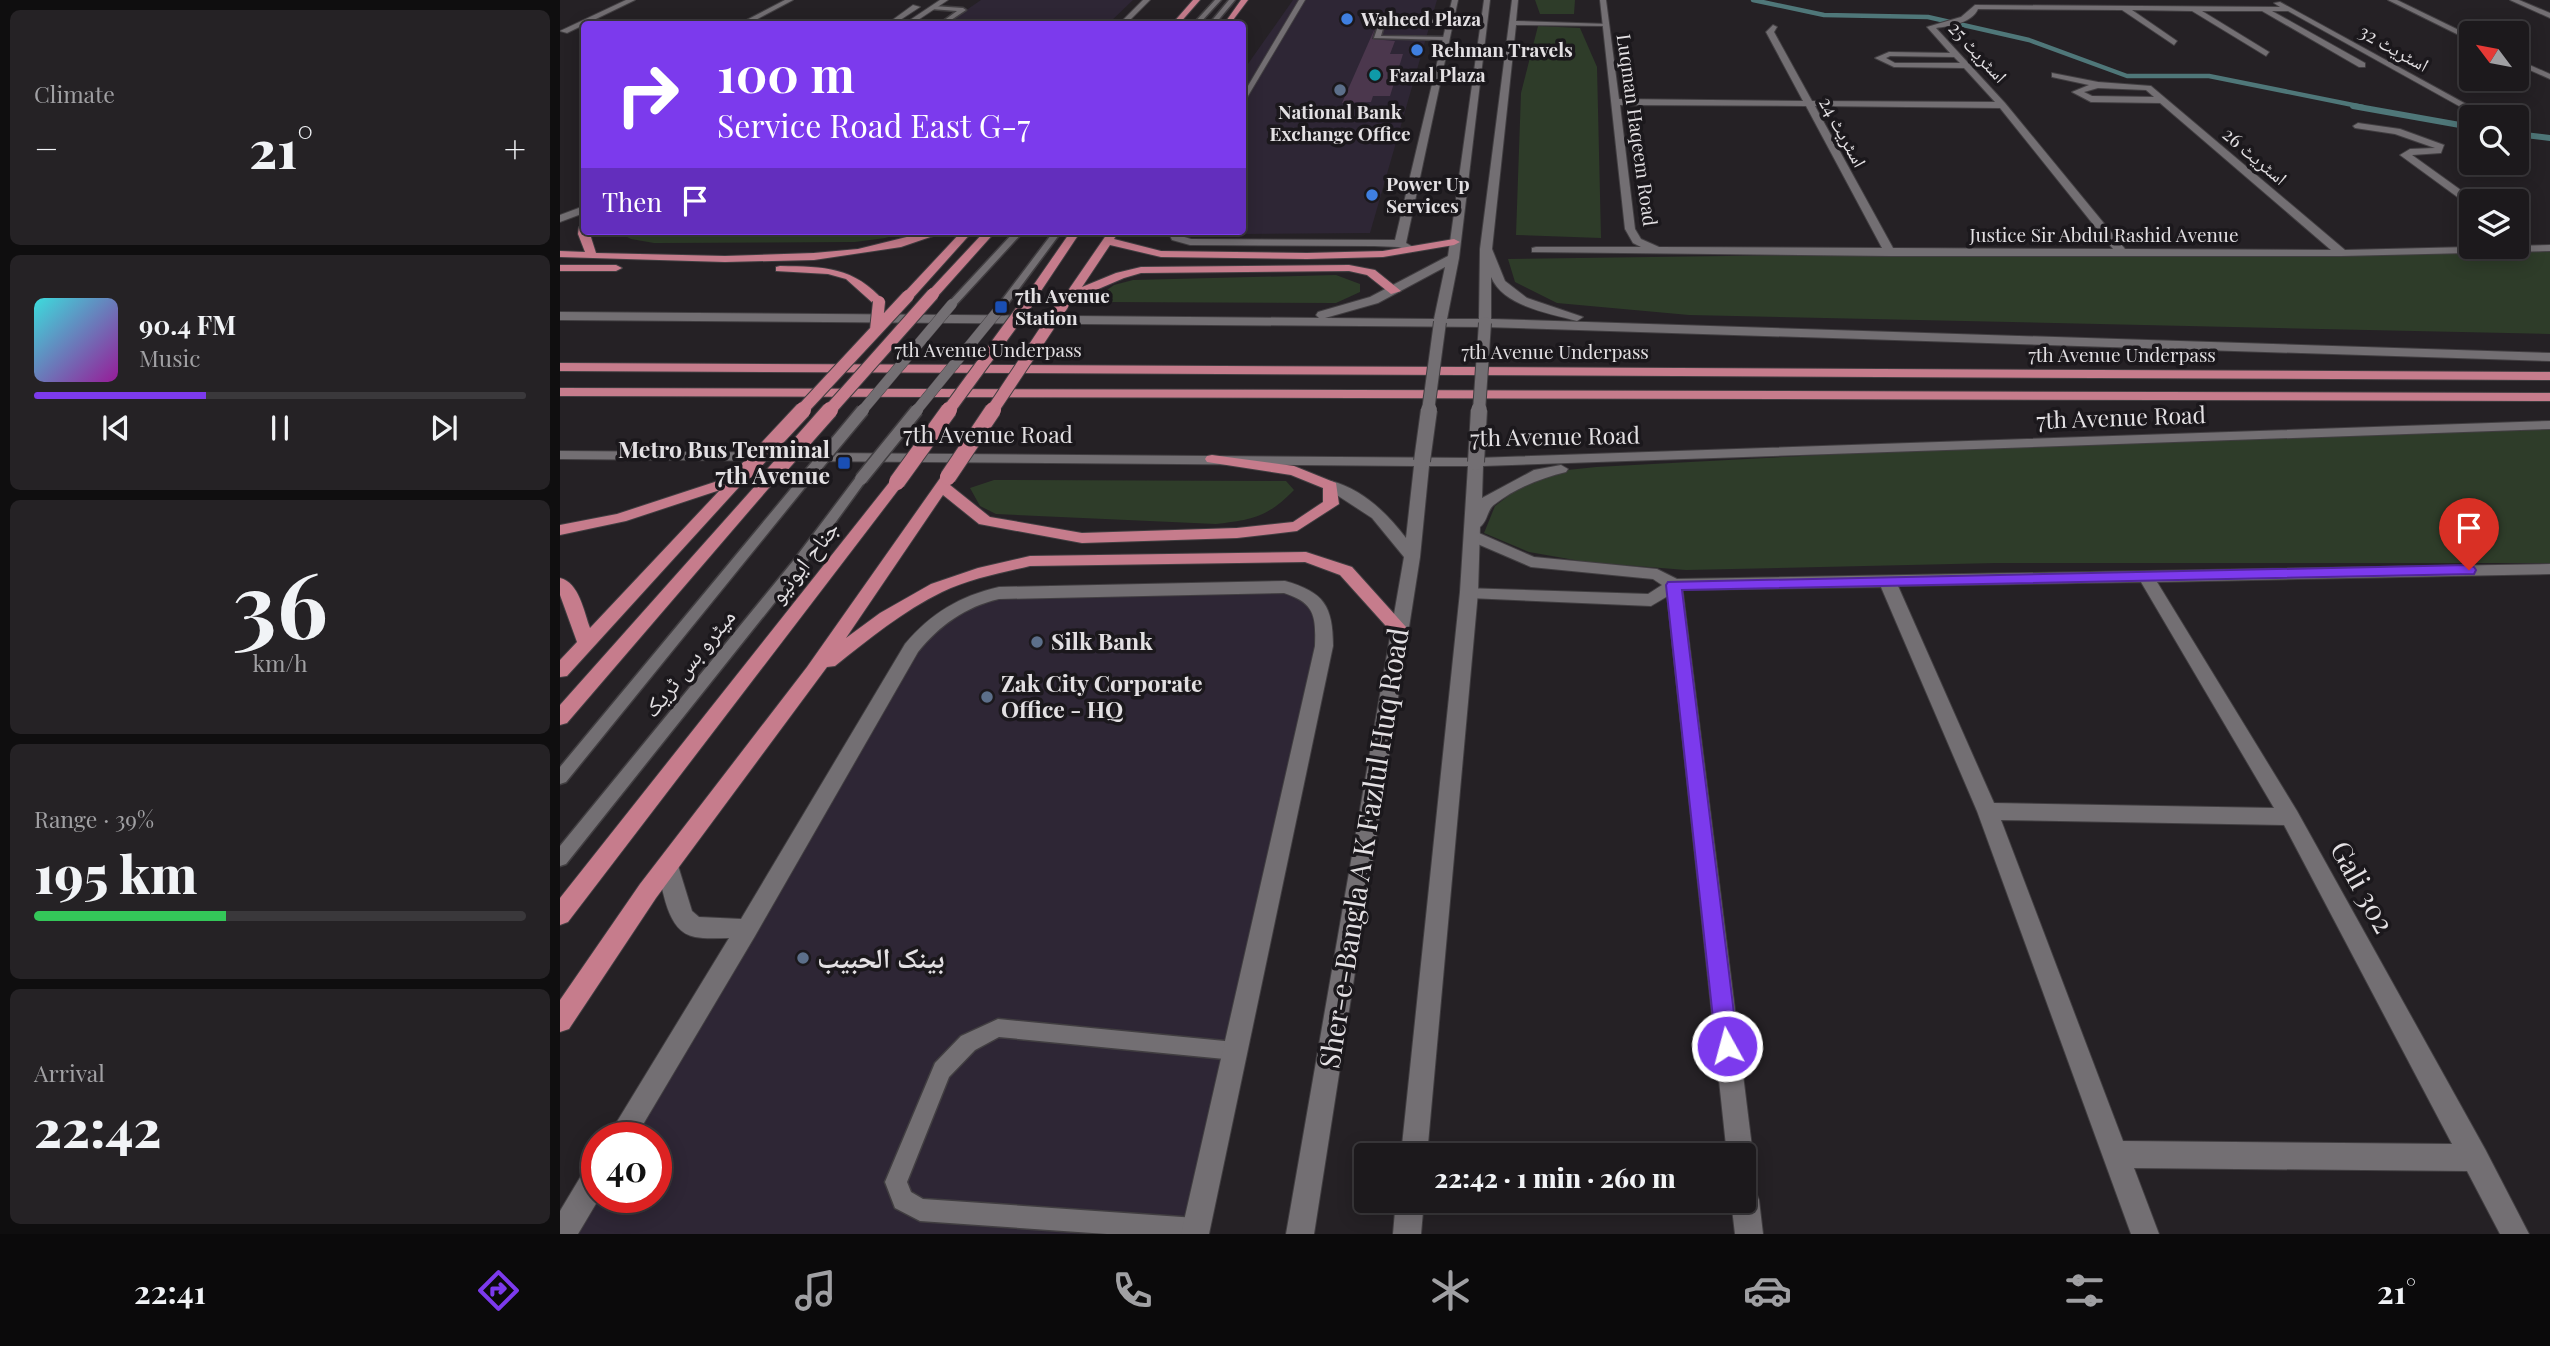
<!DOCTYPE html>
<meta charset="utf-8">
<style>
body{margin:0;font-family:"Playfair Display","Noto Naskh Arabic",serif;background:#252225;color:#f1f3f6;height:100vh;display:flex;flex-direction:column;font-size:26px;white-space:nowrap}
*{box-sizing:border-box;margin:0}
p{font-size:23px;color:#a0a0a3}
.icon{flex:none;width:38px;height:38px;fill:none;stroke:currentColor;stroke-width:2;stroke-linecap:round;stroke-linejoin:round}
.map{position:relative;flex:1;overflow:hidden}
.side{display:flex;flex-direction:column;gap:10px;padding:10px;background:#0f0e0f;width:560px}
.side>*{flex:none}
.top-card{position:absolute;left:21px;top:21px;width:665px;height:214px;border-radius:7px;box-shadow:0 4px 18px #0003,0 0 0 2px #3a383b;background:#7c3aed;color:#fff;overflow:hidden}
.needle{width:46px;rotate:302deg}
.controls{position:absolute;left:1899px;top:21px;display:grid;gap:14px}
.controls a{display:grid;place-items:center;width:70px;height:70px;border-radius:7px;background:#1c191c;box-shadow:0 4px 18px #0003,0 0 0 2px #3a383b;font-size:35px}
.speed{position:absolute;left:21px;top:1122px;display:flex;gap:14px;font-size:35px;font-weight:700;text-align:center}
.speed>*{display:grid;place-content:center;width:91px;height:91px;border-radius:50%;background:#1c191c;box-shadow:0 4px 18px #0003,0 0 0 2px #3a383b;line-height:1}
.speed .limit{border:10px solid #d22;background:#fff;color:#111}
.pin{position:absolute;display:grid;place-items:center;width:60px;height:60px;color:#fff;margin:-72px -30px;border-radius:50% 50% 50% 0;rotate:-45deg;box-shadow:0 0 7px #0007}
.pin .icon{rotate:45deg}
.me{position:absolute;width:77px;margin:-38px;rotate:353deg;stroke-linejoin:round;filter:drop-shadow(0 0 5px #0008)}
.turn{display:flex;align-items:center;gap:24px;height:147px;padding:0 21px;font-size:32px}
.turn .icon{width:91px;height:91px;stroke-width:2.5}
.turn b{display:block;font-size:49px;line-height:60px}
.then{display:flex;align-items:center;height:66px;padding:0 21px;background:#0003;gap:14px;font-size:26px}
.big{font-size:52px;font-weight:800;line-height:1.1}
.side .widget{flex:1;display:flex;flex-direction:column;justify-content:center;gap:10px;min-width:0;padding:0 24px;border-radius:10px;background:#252225}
.side .dial{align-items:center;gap:0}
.dial b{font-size:91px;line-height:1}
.song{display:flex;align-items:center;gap:21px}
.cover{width:84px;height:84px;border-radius:10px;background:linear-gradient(135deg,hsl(180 70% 55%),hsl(300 70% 35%))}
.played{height:7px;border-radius:4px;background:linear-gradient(90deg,#7c3aed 35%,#3a383b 35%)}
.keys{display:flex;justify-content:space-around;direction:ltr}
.heat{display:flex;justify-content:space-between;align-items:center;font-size:38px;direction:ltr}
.charge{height:10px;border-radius:5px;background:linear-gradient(90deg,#34c759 39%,#3a383b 0)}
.trip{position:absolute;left:794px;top:1143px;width:402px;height:70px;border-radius:7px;background:#1c191c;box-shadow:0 4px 18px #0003,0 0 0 2px #3a383b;font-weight:800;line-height:70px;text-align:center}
.dock{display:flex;height:112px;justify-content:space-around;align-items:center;background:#0b0a0b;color:#a0a0a3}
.dock .icon{width:49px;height:49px}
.dock .current{color:#7c3aed}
.dock b{font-size:32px;color:#f1f3f6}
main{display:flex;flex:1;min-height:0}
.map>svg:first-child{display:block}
</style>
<main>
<section class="side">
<div class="widget"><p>Climate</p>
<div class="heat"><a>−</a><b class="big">21°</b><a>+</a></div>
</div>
<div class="widget">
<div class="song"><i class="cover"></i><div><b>90.4 FM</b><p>Music</p></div></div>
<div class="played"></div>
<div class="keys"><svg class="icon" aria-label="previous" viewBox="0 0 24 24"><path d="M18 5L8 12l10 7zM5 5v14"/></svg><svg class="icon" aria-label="pause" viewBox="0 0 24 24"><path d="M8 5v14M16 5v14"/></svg><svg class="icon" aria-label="next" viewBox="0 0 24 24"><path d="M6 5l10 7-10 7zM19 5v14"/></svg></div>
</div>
<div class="widget dial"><b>36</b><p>km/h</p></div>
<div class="widget"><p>Range · 39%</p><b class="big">195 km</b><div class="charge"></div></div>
<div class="widget"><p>Arrival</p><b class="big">22:42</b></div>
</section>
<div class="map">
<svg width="1990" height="1234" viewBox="0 0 1990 1234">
<rect width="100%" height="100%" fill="#252125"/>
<path fill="#2e2635" d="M421,0H573L548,24H386Z
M733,0H877L810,233L565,235L568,231H682L683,71Z
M725,587L765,618L635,1234H2L37,1197H96V1138L61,1137L351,648L424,596Z"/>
<path fill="#2e3c29" d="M975,0H1015L1014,14H980Z
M978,26L1020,28L1037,67L1041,238L956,235L961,93Z
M56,231H350L325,238L295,242L94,243L71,239Z
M1990,250V334L1129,315L997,303L955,282L948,259L1383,253Z
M776,275L800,284V292L776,303L542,302L537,297L554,285L573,280Z
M1990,426V563H1436L1126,570L1026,562L969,552L924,533L935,506L979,473L1036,467L1451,445Z
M434,480L726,481L734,490C708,517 692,520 656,524L436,514L420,506L410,488Z"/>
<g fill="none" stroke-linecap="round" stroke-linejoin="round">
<path stroke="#4f7779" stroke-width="4.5" d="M1193,0L1264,15L1368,17L1469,40L1567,76H1649L1803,107"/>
<path stroke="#4f7779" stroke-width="6" d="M1793,106L1911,127
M1956,134L1990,138"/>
</g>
<path fill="#4b374d" d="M815,28L812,39L835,41L830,54H843L830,96H813L811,102L782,103Z"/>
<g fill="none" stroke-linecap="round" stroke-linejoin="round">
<defs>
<path id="service" d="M655,0H661L639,24H633Z
M669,0H675L655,24H649Z
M373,6L403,8L406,10L385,24H379L397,11L371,9Z
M889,20L891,23L824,25L821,36L887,37L885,40L814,38L819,23L822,21Z
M455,231H464L395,306H389V302Z
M494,231H502L444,309H438V305Z
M301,475L307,479L243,567L6,864L0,866V846L233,561L297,476Z
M243,478L247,479L249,482L247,485L6,782L0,784V767L239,479Z
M438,1019L675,1042L682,1044L685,1051L682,1058L675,1060L439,1037L415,1050L389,1077L347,1182L351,1192L363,1199L636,1218L644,1221L647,1229L645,1234H547L360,1221L335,1208L325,1182L375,1063L401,1036Z"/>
<path id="minor" d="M66,0H75L7,33L0,31Z
M225,0H233L188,24H179Z
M380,0H388L352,24H344Z
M583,0H590L566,24H559Z
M739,0H745L682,106V96Z
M892,0H898L846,243L853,247V251L838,247L814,246L630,245L612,240L608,231H618L621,236L631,239L835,240Z
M1040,0H1046L1059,99L1243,101L1206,32L1213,25L1217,27L1214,32L1252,101L1435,102L1404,68L1334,67L1315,58L1329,52L1390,53L1367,27L1401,17L1415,5L1720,7L1714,3L1720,2L1906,104L1899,106L1728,11H1712L1805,63V67H1799L1702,11H1642L1709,52L1706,56L1632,11L1572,10L1617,41L1614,45L1562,10L1418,9C1412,23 1390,26 1376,28L1445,103L1565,249L1771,250L1600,103L1531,102L1512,92L1529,85L1492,77V73L1538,82L1591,86L1785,250L1990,245V251L1782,256H1330L972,252V248L976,247H1081L1073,243L1065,229ZM1330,56L1394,57L1400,63H1335L1326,58ZM1538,88L1586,90L1594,97L1532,96L1524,92ZM1060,105L1246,106L1322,248L1099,247L1081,239L1075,229ZM1255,106L1440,108L1553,249L1333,248Z
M1828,0H1837L1911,36V41Z
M1950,0H1959L1990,13V18Z
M353,5L360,7L334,24H327Z
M1956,59L1990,74V79L1956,64Z
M1798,123L1840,129L1884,145L1881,153L1852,155L1916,201L1907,204L1840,155L1850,149L1875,148L1835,134L1795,128L1793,126Z
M24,206V213L0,222V215Z
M912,530L974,557L1097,569L1117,579L1990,564V574L1597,582L1737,811L1925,1149L1969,1234H1940L1907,1171L1574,1168L1599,1234H1571L1417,811L1321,587L1118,590L1091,606L909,598L903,596L900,592L903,588L1088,594L1102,585L1093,579L971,567L906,539L904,535ZM1581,582L1714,808L1434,803L1338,586ZM1441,820L1724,825L1892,1144L1563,1141Z
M725,581C764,592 773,606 773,646L649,1234H621L755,646C756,616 755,603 724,593L439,599C405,607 380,625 358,652L195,936L75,1138H47L169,938C158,938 145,939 135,937C106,932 103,888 97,865L100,859L108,856L116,859L132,911L139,917L181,919L345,644C371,613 400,596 439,587Z
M37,1163V1197H40L18,1234H0V1211L27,1166Z"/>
<path id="tertiary" d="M1114,580L1122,585L1193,1155L1189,1164L1185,1166V1155H1167L1106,585Z
M1185,1186L1195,1190L1199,1200L1203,1234H1175L1171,1200H1185Z"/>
<path id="secondary" d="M924,0H930L899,258L887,319H919L920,249L952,0H958L956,21L1048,24L1044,26L956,25L932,249L945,281L967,298L1023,317L1017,321C989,313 944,307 931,277V319L1990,353V361L925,327L0,320V312L759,318L756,315L758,312L810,297L888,256ZM885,267L874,319L765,318L818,303Z
M1990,421V429L923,466L922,498L974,470L1001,465L1008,469L1006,472C981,478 956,488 935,504C927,509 928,521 920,527L918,592L867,1155H841L900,592L908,466H869L860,557L754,1234H726L844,557L812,518L763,486L771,481C802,489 827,513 846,538L854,466L0,459V451L916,458Z
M836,1200H864L861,1234H833Z"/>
<path id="primary" d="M633,0H640L619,24H612Z
M681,0H688L670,24H664Z
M24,224V231H29L36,253L165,256L254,253L298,249L371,231H388L341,247L254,260L165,262L0,257V251L25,252L18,234L19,227Z
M402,231H413L352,299H344V293Z
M425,231H436L377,297H369V291Z
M511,231H521L471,306H463L461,303Z
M549,231H559L554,239L601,251L747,253L823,251L894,239L900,242L894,245L823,257L747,259L601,257L550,245L522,287L556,273L581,267L789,265L815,270L841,291L831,294L807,275L789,271L581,273L564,278L515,299H507L505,295Z
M0,265H56L62,268L56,271H0Z
M220,266C265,267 293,266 325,302L315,305L286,279L268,274L216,271V267Z
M0,363L1990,372V380L0,371Z
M0,388L1990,393V401L0,396Z
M652,455L734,466L776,483L779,504L737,531L677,538L522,543L419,524L383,495L286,638L320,613L371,584L418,568L470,556L746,552L792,567L846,627L849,631L846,635H834L780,575L745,562L470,566C441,573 409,579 382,592C343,611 309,639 275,666L267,667L96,898L9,1029L0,1032V1000L80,884L247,667L383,474H393L396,477L390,485L430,517L522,533L677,528L733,522L763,502V488L731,475L647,462L645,459L647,456Z
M185,467L193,472L190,475L7,676L0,677V660L17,642L0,595V578C19,582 24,612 30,628L160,490L66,521L0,535V525L57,514L173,476Z
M209,474L214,476L217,479L214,482L7,723L0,725V705L204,476Z
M337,477L345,482L342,485L8,922L0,925V898L332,479Z"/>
</defs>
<use href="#service" stroke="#413e41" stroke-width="3"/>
<use href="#minor" stroke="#413e41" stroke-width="2"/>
<use href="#tertiary" stroke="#413e41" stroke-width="2"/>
<use href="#secondary" stroke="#413e41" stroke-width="2"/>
<use href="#primary" stroke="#413e41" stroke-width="2"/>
<use href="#service" fill="#736f73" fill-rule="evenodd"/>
<use href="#minor" fill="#736f73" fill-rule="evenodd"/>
<use href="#tertiary" fill="#736f73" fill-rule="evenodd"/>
<use href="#secondary" fill="#736f73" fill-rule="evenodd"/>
<use href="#primary" fill="#c67c8c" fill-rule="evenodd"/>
<defs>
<path id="service-bridge-far1" d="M302,411L392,304
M356,411L441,307"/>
<path id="service-bridge" d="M301,479L357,410
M243,482L303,410"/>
<path id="secondary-bridge-far1" d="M868,411L880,322
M919,411L925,323"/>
<path id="secondary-bridge" d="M862,461L869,410
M916,462L919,410"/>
<path id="primary-bridge-far1" d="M316,330L319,302
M241,411L348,296
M269,411L373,294
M388,411L467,303
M432,411L503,304"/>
<path id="primary-bridge" d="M185,472L243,410
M388,477L433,410
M209,479L270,410
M337,482L389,410"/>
</defs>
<use href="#service-bridge-far1" stroke="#413e41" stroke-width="11" stroke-linecap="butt"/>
<use href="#service-bridge" stroke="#413e41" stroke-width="15" stroke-linecap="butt"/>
<use href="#secondary-bridge-far1" stroke="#413e41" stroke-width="14" stroke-linecap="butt"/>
<use href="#secondary-bridge" stroke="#413e41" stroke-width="18" stroke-linecap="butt"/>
<use href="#primary-bridge-far1" stroke="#413e41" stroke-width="14" stroke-linecap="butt"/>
<use href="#primary-bridge" stroke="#413e41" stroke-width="18" stroke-linecap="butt"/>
<use href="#service-bridge-far1" stroke="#736f73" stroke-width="10"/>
<use href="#service-bridge" stroke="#736f73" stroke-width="12"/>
<use href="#secondary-bridge-far1" stroke="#736f73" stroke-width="12"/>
<use href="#secondary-bridge" stroke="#736f73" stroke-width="16"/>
<use href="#primary-bridge-far1" stroke="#c67c8c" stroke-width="12"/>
<use href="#primary-bridge" stroke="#c67c8c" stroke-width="16"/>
</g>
<path fill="#7c3aed" stroke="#51269a" stroke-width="2" d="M1909,565L1914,567L1916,570L1914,574L1122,590L1178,1046L1175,1054L1167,1057L1159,1054L1156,1046L1106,585L1108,582Z"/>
<g fill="#3f7fe0" stroke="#1b181c" stroke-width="2.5">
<circle cx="787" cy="19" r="7"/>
<circle cx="857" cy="50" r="7"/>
<circle cx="812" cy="195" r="7"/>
</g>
<circle fill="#0f9aa8" stroke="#1b181c" stroke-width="2.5" cx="815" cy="75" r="7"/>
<g fill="#5c6f8a" stroke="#1b181c" stroke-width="2.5">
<circle cx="780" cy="90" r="7"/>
<circle cx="477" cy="642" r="7"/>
<circle cx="427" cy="697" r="7"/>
<circle cx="243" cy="958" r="7"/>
</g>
<g fill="#1a4fb4" stroke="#1b181c" stroke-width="2.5">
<rect x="434" y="300" width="14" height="14" rx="3.5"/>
<rect x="277" y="456" width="14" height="14" rx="3.5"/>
</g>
<g text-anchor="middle" stroke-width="7" stroke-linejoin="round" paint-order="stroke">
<g font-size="19" font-weight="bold" fill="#e3e0e3" stroke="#1b181c" text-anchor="start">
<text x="801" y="26">Waheed Plaza</text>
<text x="871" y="57">Rehman Travels</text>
<text x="829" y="82">Fazal Plaza</text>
<text x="780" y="119" text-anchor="middle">National Bank<tspan x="780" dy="22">Exchange Office</tspan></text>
<text x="826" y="191">Power Up<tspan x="826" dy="22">Services</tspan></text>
<text x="455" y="303">7th Avenue<tspan x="455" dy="22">Station</tspan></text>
</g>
<g font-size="19" fill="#e3e0e3" stroke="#1b181c">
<text transform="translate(1834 48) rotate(29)" y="7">اسٹریٹ 32</text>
<text transform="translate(1418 52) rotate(47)" y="7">اسٹریٹ 25</text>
<text transform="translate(1077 130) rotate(82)" y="7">Luqman Haqeem Road</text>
<text transform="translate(1283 132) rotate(61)" y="7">اسٹریٹ 24</text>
<text transform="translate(1695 156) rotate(40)" y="7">اسٹریٹ 26</text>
<text x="1544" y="242">Justice Sir Abdul Rashid Avenue</text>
<text x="428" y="357">7th Avenue Underpass</text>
<text x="995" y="359">7th Avenue Underpass</text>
<text x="1562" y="362">7th Avenue Underpass</text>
</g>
<g font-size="23" fill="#e3e0e3" stroke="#1b181c">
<text transform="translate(1561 418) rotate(-2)" y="8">7th Avenue Road</text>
<text x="428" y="443">7th Avenue Road</text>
<text transform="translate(995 437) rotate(-1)" y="8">7th Avenue Road</text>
<text transform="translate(244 562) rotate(-52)" y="8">جناح ایونیو</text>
<text transform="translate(129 663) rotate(-51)" y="8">میٹرو بس ٹریک</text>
</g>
<g font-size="23" font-weight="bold" fill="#e3e0e3" stroke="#1b181c" text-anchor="start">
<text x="270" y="458" text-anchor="end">Metro Bus Terminal<tspan x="270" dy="26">7th Avenue</tspan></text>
<text x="491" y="650">Silk Bank</text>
<text x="441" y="692">Zak City Corporate<tspan x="441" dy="26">Office - HQ</tspan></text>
</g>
<g font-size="28" fill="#e3e0e3" stroke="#1b181c">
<text transform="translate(804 848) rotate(-81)" y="10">Sher-e-Bangla A K Fazlul Huq Road</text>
<text transform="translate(1802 887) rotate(61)" y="10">Gali 302</text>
</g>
<g font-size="28" font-weight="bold" fill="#e3e0e3" stroke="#1b181c" text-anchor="start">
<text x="257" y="968">بينک الحبيب</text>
</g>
</g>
</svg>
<div class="controls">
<a><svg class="needle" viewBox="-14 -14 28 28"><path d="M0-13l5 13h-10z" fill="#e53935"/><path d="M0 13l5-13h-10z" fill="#a0a0a3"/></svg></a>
<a><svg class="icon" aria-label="search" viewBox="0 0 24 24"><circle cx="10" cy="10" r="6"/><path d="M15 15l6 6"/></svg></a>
<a><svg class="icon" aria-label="layers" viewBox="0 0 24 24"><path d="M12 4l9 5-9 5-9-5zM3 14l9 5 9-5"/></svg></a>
</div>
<div class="speed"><div class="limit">40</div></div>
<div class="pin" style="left:1909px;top:570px;background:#d93025"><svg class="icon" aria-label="arrive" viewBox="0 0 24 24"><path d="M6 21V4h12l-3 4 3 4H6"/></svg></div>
<svg class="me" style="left:1167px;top:1046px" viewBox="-20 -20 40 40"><circle r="17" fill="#7c3aed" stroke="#fff" stroke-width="3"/><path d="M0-11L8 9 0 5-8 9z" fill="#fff"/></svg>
<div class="trip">22:42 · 1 min · 260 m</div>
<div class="top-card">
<div class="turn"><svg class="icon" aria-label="right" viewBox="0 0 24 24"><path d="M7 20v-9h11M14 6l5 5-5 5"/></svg><div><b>100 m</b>Service Road East G-7</div></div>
<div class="then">Then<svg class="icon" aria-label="arrive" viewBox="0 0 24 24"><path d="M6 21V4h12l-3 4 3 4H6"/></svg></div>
</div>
</div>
</main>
<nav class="dock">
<b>22:41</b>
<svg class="icon current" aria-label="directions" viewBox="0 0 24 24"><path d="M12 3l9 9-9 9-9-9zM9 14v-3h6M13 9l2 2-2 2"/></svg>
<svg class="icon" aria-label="music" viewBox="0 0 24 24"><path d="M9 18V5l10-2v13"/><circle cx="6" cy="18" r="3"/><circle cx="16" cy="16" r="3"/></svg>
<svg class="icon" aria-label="phone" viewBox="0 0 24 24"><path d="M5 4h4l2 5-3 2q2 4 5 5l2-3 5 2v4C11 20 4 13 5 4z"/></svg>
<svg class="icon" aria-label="climate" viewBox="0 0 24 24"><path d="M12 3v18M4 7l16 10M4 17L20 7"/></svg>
<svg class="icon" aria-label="car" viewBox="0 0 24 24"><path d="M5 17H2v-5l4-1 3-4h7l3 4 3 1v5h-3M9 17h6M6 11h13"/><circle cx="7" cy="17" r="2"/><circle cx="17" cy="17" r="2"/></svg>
<svg class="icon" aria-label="filters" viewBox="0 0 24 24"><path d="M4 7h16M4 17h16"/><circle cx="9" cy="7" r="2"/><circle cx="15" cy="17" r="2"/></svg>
<b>21°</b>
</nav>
